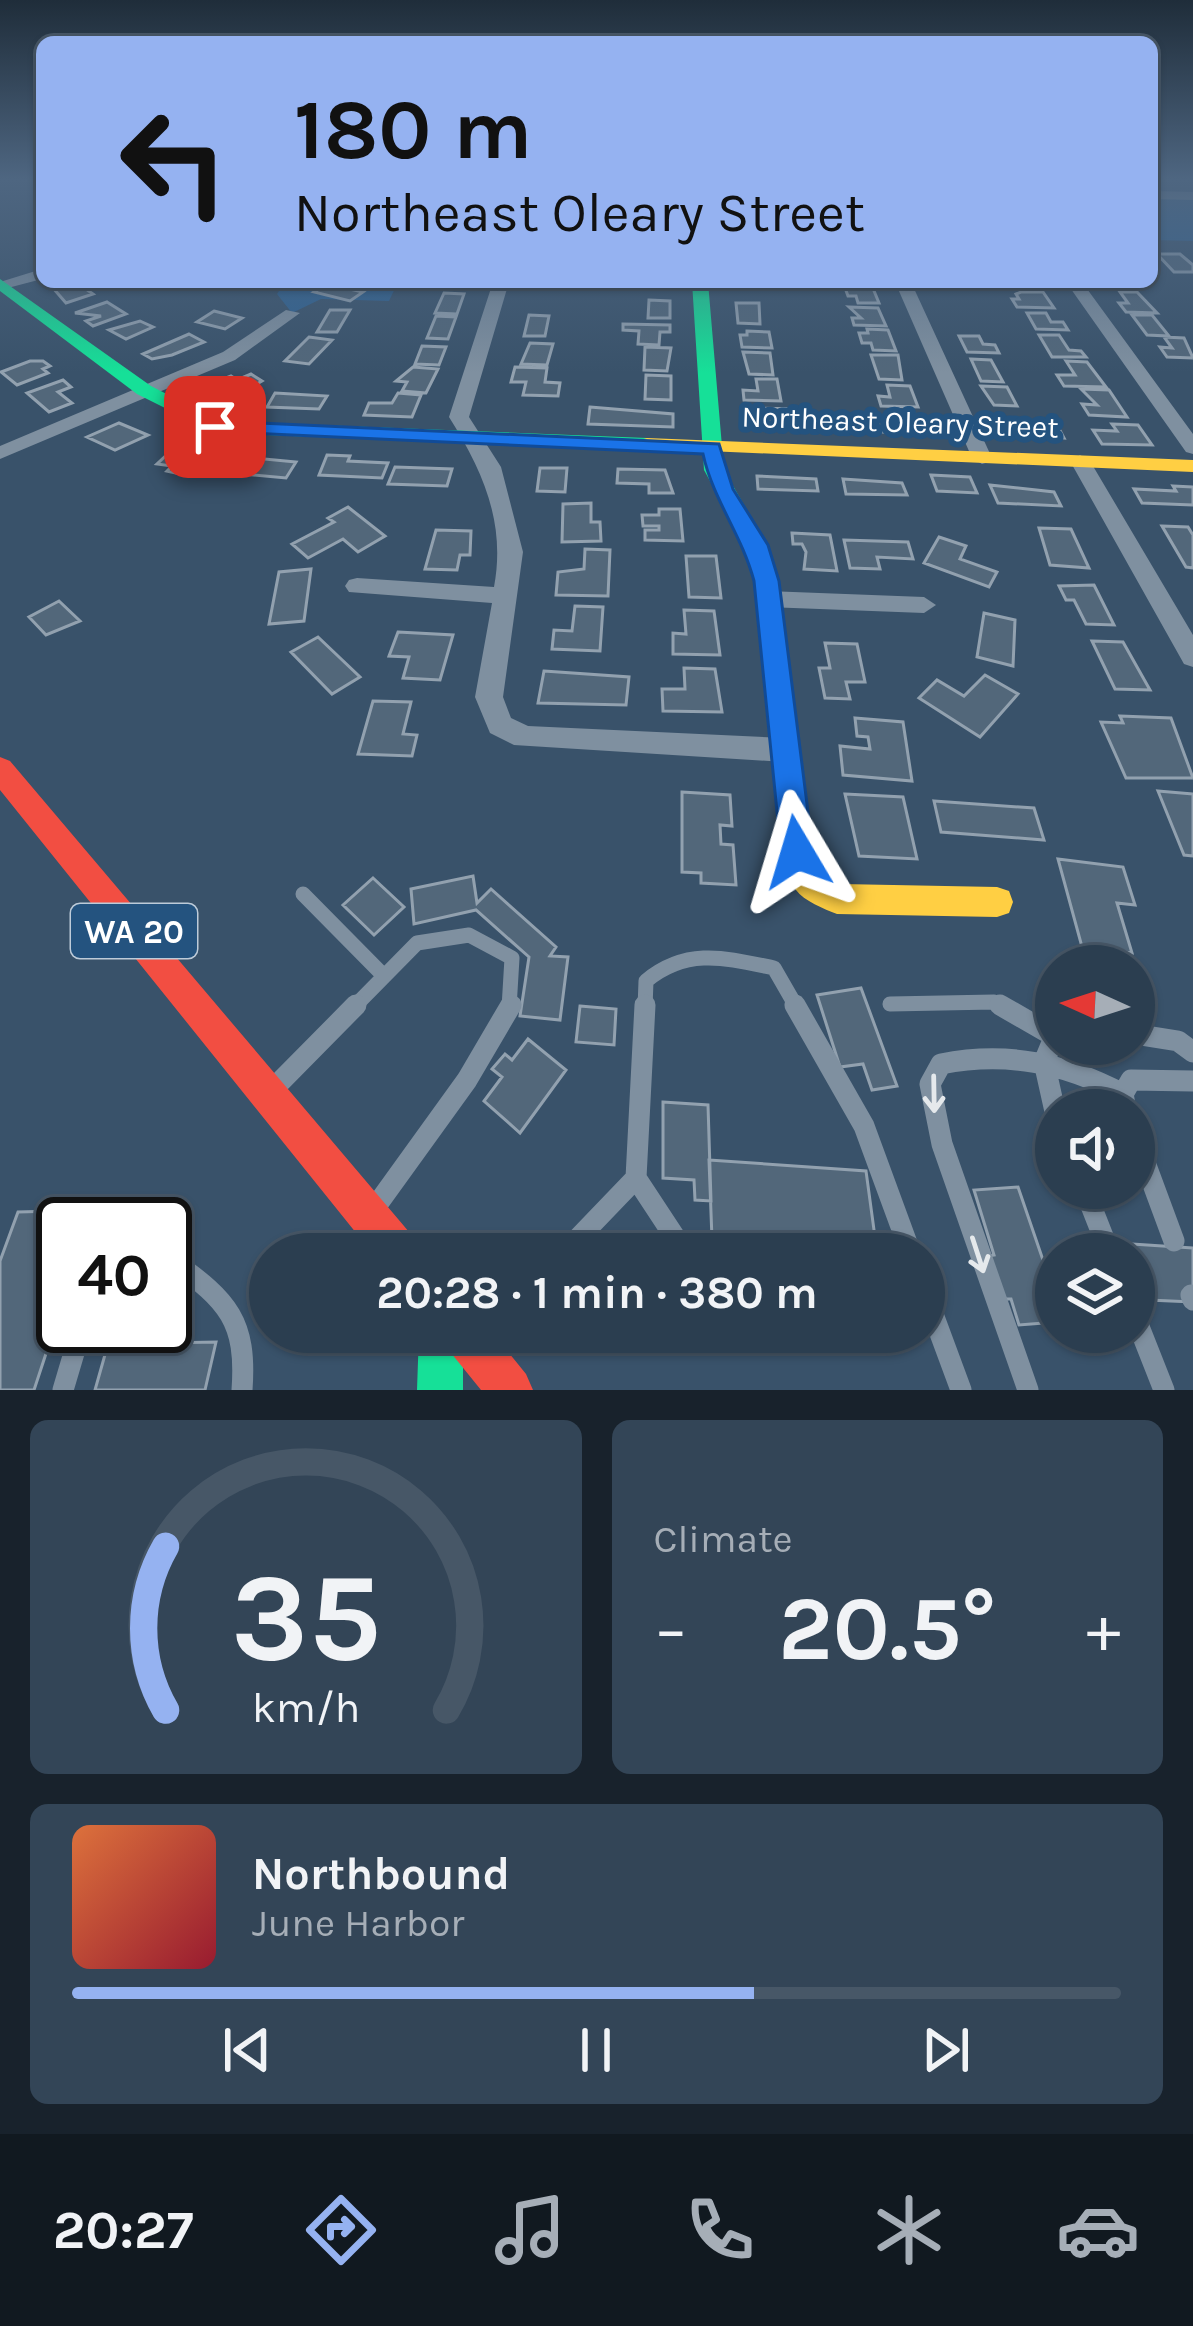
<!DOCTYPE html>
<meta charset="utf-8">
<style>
body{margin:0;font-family:Karla,sans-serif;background:#334557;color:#f1f3f6;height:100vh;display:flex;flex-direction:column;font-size:45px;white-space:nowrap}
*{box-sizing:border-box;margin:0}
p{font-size:39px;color:#a6aeb7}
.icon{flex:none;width:66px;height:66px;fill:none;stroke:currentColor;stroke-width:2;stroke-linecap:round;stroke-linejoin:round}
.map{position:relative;height:1390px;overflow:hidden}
.drawer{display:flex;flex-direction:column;gap:30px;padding:30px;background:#18222c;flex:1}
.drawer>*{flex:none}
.hud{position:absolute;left:36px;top:36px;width:1122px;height:252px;border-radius:18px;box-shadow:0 3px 9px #0004,0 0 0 3px #475767;background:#95b2f1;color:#111;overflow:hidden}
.needle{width:78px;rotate:273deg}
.controls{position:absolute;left:1035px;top:945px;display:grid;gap:24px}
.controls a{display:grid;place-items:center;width:120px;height:120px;border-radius:50%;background:#2b3e50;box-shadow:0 3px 9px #0004,0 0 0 3px #475767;font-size:60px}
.speed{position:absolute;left:36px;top:1197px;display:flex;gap:24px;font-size:60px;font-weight:700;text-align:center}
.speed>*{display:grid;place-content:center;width:156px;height:156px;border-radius:50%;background:#2b3e50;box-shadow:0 3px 9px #0004,0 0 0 3px #475767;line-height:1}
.speed .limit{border:6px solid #111;border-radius:18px;background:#fff;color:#111}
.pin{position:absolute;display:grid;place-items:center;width:102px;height:102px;color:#fff;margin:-51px;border-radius:24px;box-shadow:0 6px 18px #0006}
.me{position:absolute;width:132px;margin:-66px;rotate:353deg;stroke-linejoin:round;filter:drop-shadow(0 0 9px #0008)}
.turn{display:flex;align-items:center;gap:42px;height:252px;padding:0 60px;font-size:54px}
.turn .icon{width:156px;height:156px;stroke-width:2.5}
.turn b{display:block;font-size:84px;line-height:102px}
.big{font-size:90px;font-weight:700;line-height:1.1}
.drawer .card{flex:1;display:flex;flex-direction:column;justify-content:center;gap:18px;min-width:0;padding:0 42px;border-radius:18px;background:#334557}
.drawer .dial{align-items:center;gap:0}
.dial svg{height:312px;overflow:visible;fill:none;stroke:#475767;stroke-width:7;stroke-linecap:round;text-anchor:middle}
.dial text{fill:#f1f3f6;stroke:none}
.song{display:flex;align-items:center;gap:36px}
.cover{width:144px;height:144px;border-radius:18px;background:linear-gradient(135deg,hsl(20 70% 55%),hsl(350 70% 35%))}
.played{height:12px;border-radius:6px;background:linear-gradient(90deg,#95b2f1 65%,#475767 65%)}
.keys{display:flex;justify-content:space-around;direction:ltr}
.heat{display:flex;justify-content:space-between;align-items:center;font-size:66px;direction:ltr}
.drawer .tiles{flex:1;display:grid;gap:30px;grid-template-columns:1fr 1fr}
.card:last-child{grid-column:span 2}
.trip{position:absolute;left:249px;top:1233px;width:696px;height:120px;border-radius:60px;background:#2b3e50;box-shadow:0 3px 9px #0004,0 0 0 3px #475767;font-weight:700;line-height:120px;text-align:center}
.menu{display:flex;height:192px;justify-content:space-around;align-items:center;background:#111920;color:#a6aeb7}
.menu .icon{width:84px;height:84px}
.menu .active{color:#95b2f1}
.menu b{font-size:54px;color:#f1f3f6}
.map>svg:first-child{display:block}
</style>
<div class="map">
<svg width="1193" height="1390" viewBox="0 0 1193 1390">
<rect width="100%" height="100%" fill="#39526a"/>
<path fill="#306291" d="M1152,199H1193V241L1152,240Z
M285,282H398L389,301L321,299L292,313L277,294Z"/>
<path fill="#52677a" stroke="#92a1af" stroke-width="3" d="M1157,254H1180L1193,265V272H1174Z
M76,282L93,294L66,303L53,288Z
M327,284L363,292L350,301L314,292Z
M844,285L872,286L879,303H858L856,296H848Z
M1021,292H1043L1054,308L1017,307L1012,299H1019L1016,294Z
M1120,292H1137L1157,313L1126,312L1119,303H1128Z
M444,293L464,294L457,314L435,313Z
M649,300L670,301V318H648Z
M107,302L126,314L93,326L86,321L101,316L75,313Z
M736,303H759L760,324L738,323Z
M849,307L878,308L886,326L854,325L852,318H861Z
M330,310H350L337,332H317Z
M214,311L242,318L225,329L197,322Z
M1027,313H1046L1051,322H1063L1068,330L1036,329Z
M529,315L549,316L545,336H524Z
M1132,315H1152L1169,336L1147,335Z
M436,316L456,317L448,339L427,338Z
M140,321L153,327L126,339L109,330Z
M623,324L670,325V332H660L659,345L638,344L639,331L623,330Z
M867,329L888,330L896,351L873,350L871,343H862L859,333H868Z
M747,331L769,332L772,348L742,347L740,335H747Z
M189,334L204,342L172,355L152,359L143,354Z
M1039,335H1059L1069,350L1081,351L1086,357H1052Z
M959,336H979L983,344L995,345L999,353L967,352Z
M309,337L332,340L309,364L285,361Z
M1164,337L1184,338L1193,358L1167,357L1160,347L1172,348Z
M530,343L553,344L547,365L521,364Z
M422,346L446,347L439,365L415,364Z
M645,347L671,348L667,371L644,370Z
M743,352L770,353L773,375L749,374Z
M871,355H898L902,380L879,379Z
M971,359L991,360L1003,382L981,381Z
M30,361H43L50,366L43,369L48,373L17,385L1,372Z
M1066,361L1087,362L1106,387L1064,386L1057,375H1075Z
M413,367L438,369L426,393L402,391L407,382L396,381Z
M515,367L547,368L545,382L560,383L558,396L523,395L526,382H511Z
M251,374L262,381L233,398L229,395L219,399L203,387L231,376L237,380Z
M646,375L671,376V400L645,399Z
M756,379H777L781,401L744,400L743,390L758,391Z
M63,380L71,387L58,392L72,403L49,412L27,393Z
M887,385L910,386L918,407L881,406L878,396L890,397Z
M981,386L1007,387L1017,406L994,405Z
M1081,389L1109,390L1127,417L1089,415L1082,404L1097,405Z
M275,393L327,396L319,409L267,407Z
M398,393L421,395L412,417L364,415L369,403H392Z
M590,407L673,414V427L588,424Z
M747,408L804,409L809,430L784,429L782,422H777L775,429L759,428L747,424Z
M870,417L922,422L926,432H869L859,421Z
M1000,421L1056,423L1064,438L1005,432Z
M119,423L148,435L115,450L87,437Z
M1112,424L1138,425L1152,445L1102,444L1093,430L1117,431Z
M192,442L207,444L200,451L213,454L190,476L167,471L172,466L157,464L175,447L185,449Z
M327,455L350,456L348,461L388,463L382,478L319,475Z
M233,456L296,462L286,478L222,472Z
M395,467L452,469L447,486L388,484Z
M540,468H567L565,492L537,491Z
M618,469L665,470L673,493H649V484L617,483Z
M931,475L970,477L977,493L937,491Z
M757,476L816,479L818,491L758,489Z
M843,479L902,483L907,495L846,494Z
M990,485L1054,492L1061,506L998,503Z
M1173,486L1193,487V505L1142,503L1134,489L1176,491Z
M591,503V522H600L601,541L562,542L563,504Z
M348,507L385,536L358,552L343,539L308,558L292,544L334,522L328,518Z
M659,509H680L683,541L645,540V530H659V526H643L642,515H659Z
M1162,526L1188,527L1193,535V568L1186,567Z
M1039,528L1071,529L1089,568L1050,565Z
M436,530L471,531L470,555H460L457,570L425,569Z
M792,533L830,535L837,571L804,569L806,552L802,544H793Z
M939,537L966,546L960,559L997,572L989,587L924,563Z
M844,540L908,542L913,559L877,557L880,569L850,568Z
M585,549L610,550L608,596L556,595L558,572L584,569Z
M686,556H716L721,598L689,597Z
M311,569L304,621L269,624L279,572Z
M1094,585L1114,625L1086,624L1074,600H1066L1059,586Z
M59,601L80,621L46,635L29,617Z
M575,606L603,607L600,651L552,649L554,630L572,631Z
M684,610L714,611L720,655L673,654V633L686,634Z
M984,613L1015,620L1013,666L977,657Z
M398,632L453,635L440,680L403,678L409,657L389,656Z
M318,637L360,677L332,694L291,652Z
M1092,641L1123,642L1150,690L1115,689Z
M825,643L857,644L865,682H846L850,699L825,698L819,668H830Z
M684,668L715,669L722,712L663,711L662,689H685Z
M544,671L629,677L626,705L538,703Z
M985,675L1018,694L980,737L919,698L937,680L964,696Z
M373,701L411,702L403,734L417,735L412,756L358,754Z
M1120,716L1171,718L1193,778H1126L1101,722L1123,723Z
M855,718L903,722L912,781L843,775L840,746L870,749L868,737L857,736Z
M1158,791L1193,794V856L1184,855Z
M682,792L730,795L732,826L720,825L721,844L733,845L736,885L701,883V873L682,872Z
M845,794L903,797L917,859L859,856Z
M934,801L1034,808L1044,840L941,832Z
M1058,859L1123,867L1135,905L1117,903L1132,953L1082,947Z
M473,876L477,903L491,889L556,947L550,956L568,957L560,1020L520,1016L529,957L476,910L414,924L411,889Z
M373,878L404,907L374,935L343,905Z
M861,988L897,1086L872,1090L863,1064L840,1067L817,995Z
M580,1006L616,1009L614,1045L576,1042Z
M528,1039L566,1070L520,1133L484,1101L502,1077L492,1069L505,1054L512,1060Z
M663,1102L708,1105L711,1201L695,1200L694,1180L663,1178Z
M709,1160L866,1171L877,1252L712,1239Z
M1018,1187L1044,1263H1056V1322L1019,1325L1011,1299H1000L987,1256L994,1255L974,1190Z
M93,1210L88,1224H63V1302L34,1390H0V1261L18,1212Z
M1132,1244L1193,1248V1302L1149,1300Z
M216,1342L205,1390H95L108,1344Z"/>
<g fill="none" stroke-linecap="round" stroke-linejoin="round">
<path stroke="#7f90a0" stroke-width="15" d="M303,894L384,976
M890,1004L994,1002L1005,1008
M353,1008L417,943L469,935L512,958L509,1008
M645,1008L646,981C687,947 726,958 774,968L797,1008"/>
<path stroke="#7f90a0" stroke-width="21" d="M795,1005L864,1126L911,1254
M1000,1005L1052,1035
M1056,1033L1044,1062L1056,1116
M1134,1034L1178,1041L1193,1052
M278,1084L356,1005
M1126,1110L1123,1094L1131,1080L1193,1081
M1134,1133L1174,1241
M636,1178L686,1254
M1084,1188L1110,1254
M379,1202L467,1080L511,1005
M563,1254L636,1178L645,1005
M165,1265L174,1262C228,1301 247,1321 242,1390
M924,1290L961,1390
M1191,1295L1193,1300
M1134,1314L1164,1390
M63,1390L82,1326
M1028,1390L942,1144L930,1084L941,1064C1007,1051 1064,1063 1123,1094"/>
<path fill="#7f90a0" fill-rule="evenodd" d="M1152,191L1193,192V200L1152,199Z
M42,269V279L0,290V282Z
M493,282H509L469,417L501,467L523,552L503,697L511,718L528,726L784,738L794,742L798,750L794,758L784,762L514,745L490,733L475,697L492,603L349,592L345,586L349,580L357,578L494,587C506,523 483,471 449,417Z
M895,282H911L992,458L989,462L982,464L972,458Z
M1066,282H1082L1193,434V454L1186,452Z
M286,310L300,313L235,360L0,459V446L223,352Z
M1080,455L1090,461L1193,635V667L1184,664L1070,461Z
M767,591L924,597L936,605L924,613L767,607L755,599Z"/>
<path fill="#16e098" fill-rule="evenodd" d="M0,279L151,386L219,421L647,438L657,444L647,450L215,433L137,394L0,291Z
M692,282H708L724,470L767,545L779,581L809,825L805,834L794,838L783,834L779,825L755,581L745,545L704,470Z
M419,1332H463V1390H417Z"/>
<path fill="#ffcf43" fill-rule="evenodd" d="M647,438L1193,460V472L640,448V440Z
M794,812L805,816L822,873L841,884L997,887L1009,891L1013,902L1009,913L997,917L837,914C824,909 804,901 796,890C785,876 776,831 783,816Z"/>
<path fill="#f24e42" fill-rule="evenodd" d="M0,757L10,761L415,1239L421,1254H373L0,790Z
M441,1332H492L526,1374L533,1390H481L447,1348Z"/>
</g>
<defs><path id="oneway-shaft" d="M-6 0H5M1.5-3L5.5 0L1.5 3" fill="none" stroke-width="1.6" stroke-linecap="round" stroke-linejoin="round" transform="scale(3)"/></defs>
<g stroke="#e5e9ec">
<use href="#oneway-shaft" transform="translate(934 1094) rotate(89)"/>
<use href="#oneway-shaft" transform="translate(978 1255) rotate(72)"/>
</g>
<linearGradient id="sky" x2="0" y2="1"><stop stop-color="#1f2d3a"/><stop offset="0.48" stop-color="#4e6681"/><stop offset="1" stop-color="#4e6681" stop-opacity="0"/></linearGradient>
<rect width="1193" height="373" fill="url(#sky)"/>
<path fill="#1a73e8" stroke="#114b97" stroke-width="3" d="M215,421L719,444L733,489L768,545L779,581L813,852L808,862L797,866L786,862L781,852L754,581C742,535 713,500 703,454L208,431V422Z"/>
<g text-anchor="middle" stroke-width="12" stroke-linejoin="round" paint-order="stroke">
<g font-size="30" fill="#fff" stroke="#24537f">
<text transform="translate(900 422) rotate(2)" y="10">Northeast Oleary Street</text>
</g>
<rect fill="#24537f" stroke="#bdcbd9" stroke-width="3" x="71" y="904" width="126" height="54" rx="9"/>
<g font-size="33" font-weight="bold" fill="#fff">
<text x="134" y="943">WA 20</text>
</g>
</g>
</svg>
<div class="controls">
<a><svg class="needle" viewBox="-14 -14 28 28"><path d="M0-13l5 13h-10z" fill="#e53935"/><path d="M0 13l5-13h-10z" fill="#a6aeb7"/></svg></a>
<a><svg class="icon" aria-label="sound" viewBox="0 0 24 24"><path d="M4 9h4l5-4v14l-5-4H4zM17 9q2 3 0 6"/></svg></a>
<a><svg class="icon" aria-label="layers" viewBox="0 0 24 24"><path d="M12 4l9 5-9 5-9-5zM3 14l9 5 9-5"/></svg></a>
</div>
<div class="speed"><div class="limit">40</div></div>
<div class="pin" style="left:215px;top:427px;background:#d93025"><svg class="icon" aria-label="arrive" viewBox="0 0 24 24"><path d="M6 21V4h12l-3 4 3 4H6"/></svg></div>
<svg class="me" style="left:797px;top:852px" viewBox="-20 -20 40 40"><path d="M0-17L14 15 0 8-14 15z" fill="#1a73e8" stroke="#fff" stroke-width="4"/></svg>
<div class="trip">20:28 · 1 min · 380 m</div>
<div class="hud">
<div class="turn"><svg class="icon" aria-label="left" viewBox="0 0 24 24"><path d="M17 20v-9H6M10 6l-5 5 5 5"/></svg><div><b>180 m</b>Northeast Oleary Street</div></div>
</div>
</div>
<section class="drawer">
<div class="tiles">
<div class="card dial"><svg viewBox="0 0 100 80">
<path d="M14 69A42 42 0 1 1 86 69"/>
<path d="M14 69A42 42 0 0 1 14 27" stroke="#95b2f1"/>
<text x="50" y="56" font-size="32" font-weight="700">35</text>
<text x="50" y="72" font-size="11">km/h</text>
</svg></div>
<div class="card"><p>Climate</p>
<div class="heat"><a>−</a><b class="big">20.5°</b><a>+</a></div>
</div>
<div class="card">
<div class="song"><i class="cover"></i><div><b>Northbound</b><p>June Harbor</p></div></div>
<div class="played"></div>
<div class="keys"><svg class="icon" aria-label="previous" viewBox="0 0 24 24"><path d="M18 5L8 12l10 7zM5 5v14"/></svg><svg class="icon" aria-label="pause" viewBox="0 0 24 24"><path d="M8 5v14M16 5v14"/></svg><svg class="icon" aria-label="next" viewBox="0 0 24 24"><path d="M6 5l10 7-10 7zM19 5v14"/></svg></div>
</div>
</div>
</section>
<nav class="menu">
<b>20:27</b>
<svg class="icon active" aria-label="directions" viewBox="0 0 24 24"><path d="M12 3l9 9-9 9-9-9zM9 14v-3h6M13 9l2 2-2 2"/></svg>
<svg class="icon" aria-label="music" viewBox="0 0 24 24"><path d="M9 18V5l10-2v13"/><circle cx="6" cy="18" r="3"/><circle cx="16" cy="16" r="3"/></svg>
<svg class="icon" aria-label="phone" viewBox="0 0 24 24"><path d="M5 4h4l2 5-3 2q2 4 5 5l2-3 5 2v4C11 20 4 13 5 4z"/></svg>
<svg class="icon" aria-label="climate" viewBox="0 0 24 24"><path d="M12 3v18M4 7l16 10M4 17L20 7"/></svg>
<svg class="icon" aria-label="car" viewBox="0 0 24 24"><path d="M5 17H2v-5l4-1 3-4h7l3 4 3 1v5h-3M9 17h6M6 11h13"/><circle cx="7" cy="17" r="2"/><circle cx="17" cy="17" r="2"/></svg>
</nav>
